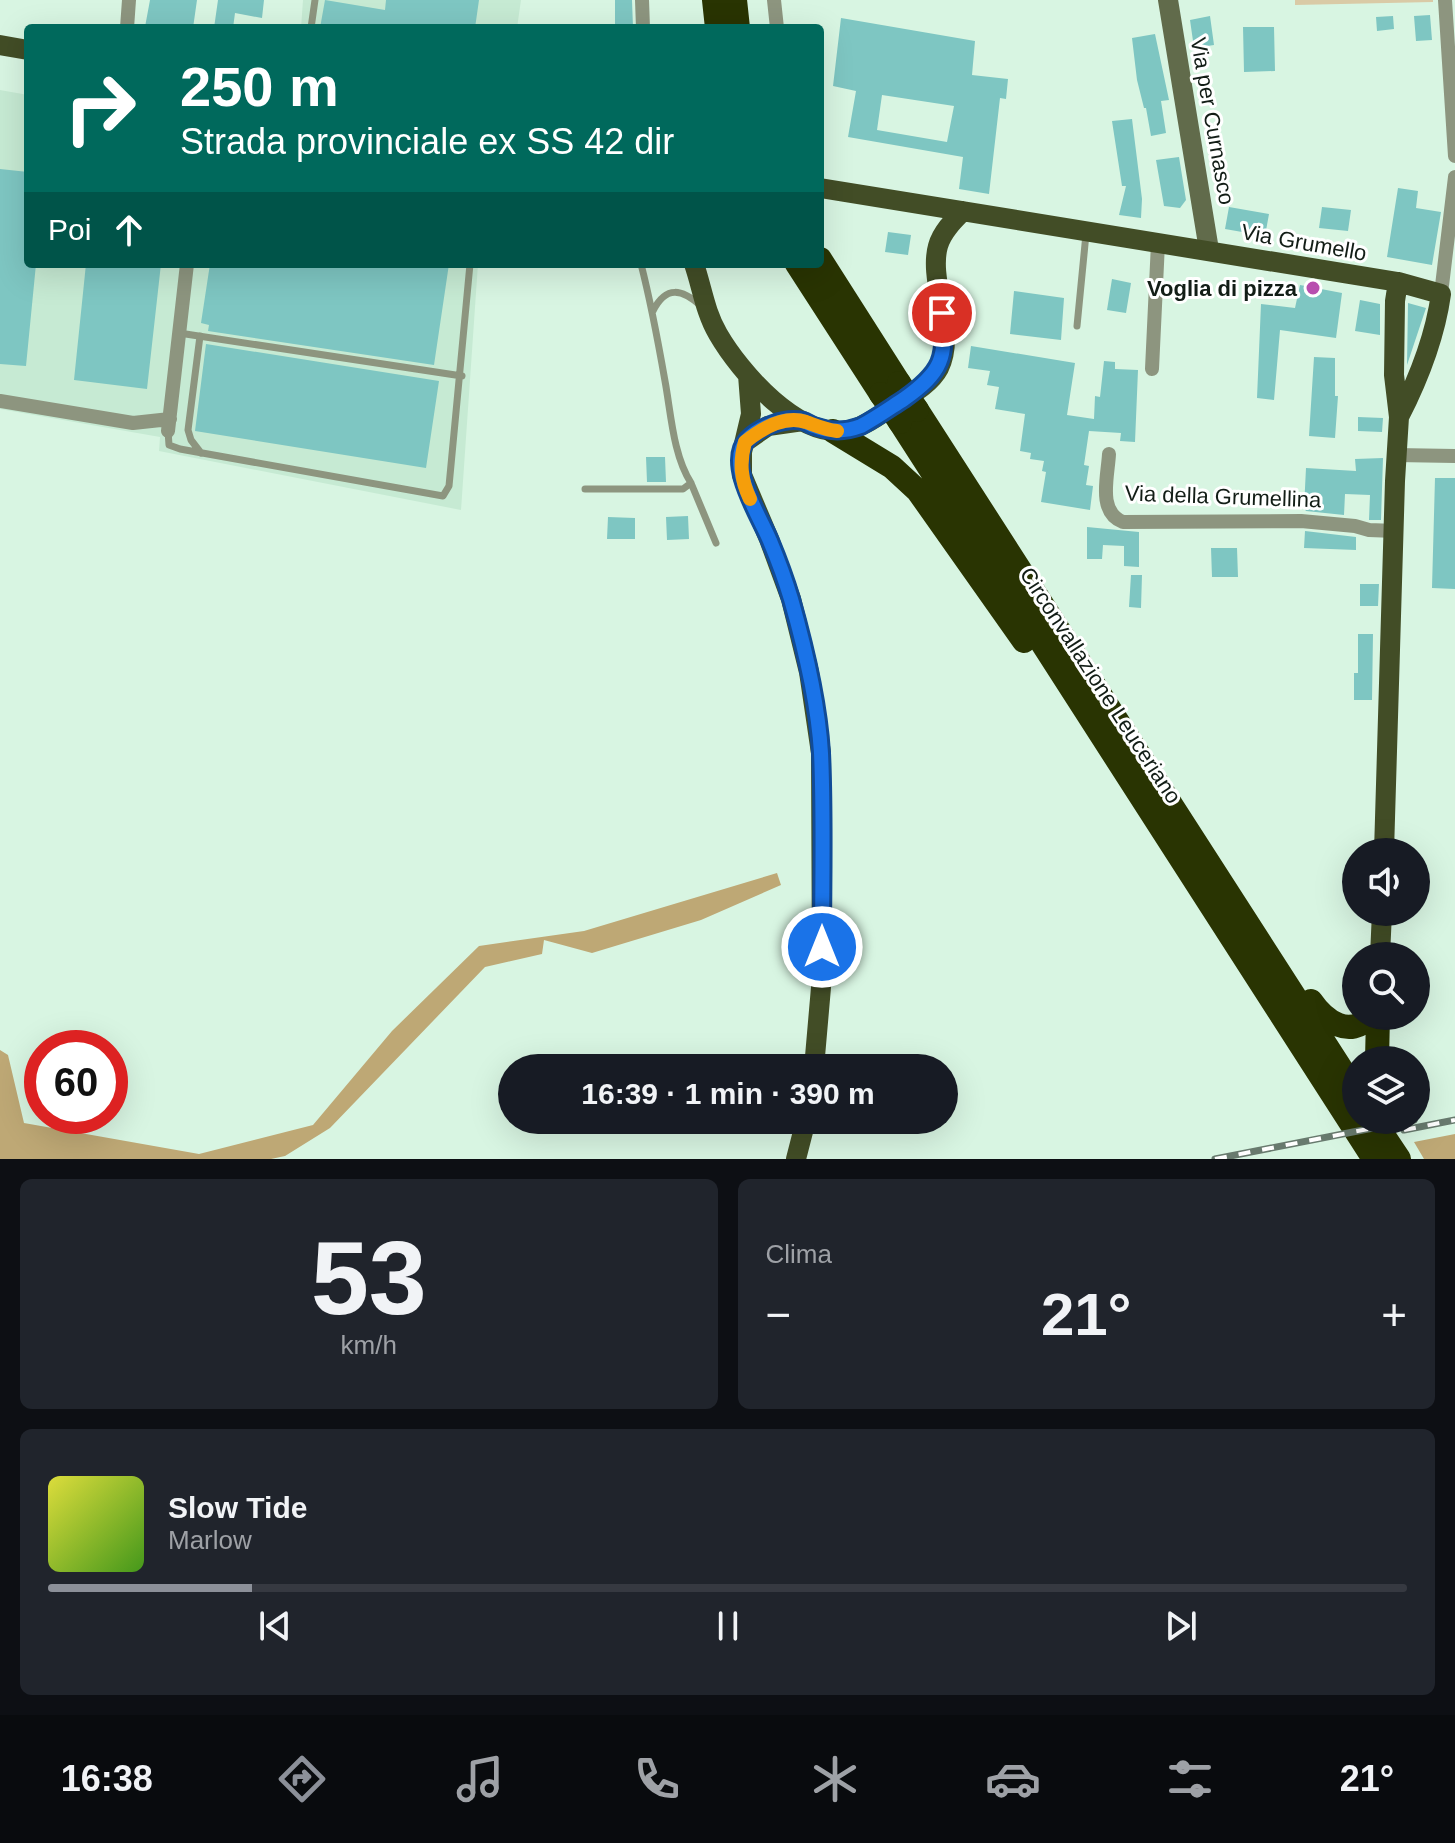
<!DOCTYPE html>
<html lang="it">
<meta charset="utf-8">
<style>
body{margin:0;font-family:Arial,sans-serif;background:#20242c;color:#f1f3f6;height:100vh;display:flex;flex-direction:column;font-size:30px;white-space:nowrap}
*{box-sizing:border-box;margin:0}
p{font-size:26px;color:#9ea1a6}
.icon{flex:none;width:44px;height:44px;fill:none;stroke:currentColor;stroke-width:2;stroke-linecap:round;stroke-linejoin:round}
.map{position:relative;height:1159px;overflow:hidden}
.side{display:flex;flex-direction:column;gap:20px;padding:20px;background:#0d0f14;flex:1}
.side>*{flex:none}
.guide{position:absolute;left:24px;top:24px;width:800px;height:244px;border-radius:8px;box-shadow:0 8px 32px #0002;background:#00695c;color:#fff;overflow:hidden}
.buttons{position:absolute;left:1342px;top:838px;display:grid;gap:16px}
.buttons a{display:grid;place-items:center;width:88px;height:88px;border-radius:50%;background:#171b24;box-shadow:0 8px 32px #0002;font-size:40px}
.speed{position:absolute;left:24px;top:1030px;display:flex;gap:16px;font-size:40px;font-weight:700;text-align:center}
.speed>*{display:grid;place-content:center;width:104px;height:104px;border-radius:50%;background:#171b24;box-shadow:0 8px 32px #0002;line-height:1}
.speed .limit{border:12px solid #d22;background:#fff;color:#111}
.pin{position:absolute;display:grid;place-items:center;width:68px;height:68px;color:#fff;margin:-34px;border:4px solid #fff;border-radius:50%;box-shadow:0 2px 8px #0007}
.me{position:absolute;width:88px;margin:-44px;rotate:0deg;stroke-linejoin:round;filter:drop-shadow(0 0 6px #0008)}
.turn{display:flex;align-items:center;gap:28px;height:168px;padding:0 24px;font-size:36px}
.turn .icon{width:104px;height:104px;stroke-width:2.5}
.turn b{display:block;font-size:56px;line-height:68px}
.then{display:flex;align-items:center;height:76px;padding:0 24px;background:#0003;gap:16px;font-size:30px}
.big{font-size:60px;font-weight:700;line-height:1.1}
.side .widget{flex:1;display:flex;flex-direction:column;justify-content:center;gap:12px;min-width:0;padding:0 28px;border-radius:12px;background:#20242c}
.side .dial{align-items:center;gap:0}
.dial b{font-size:104px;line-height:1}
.song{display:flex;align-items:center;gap:24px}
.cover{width:96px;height:96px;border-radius:12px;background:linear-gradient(135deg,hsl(60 70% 55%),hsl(100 70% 35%))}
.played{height:8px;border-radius:4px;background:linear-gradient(90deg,#8c9099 15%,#363941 15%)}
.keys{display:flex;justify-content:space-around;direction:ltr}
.heat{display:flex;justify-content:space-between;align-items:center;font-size:44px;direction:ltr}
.side .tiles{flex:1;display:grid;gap:20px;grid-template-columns:1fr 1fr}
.widget:last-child{grid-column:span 2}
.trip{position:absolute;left:498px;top:1054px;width:460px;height:80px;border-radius:40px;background:#171b24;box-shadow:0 8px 32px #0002;font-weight:700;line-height:80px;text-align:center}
.dock{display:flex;height:128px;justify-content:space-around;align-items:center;background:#090b0e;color:#9ea1a6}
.dock .icon{width:56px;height:56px}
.dock .on{color:#8c9099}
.dock b{font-size:36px;color:#f1f3f6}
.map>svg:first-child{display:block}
</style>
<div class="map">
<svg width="1455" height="1159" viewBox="0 0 1455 1159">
<rect width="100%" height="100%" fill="#d8f5e2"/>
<path fill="#c6ead3" d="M303,0H521L517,28H301Z
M0,90L28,95V264H478L461,510L159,451L160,437L0,409Z"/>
<path fill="#d9caa6" d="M1295,0H1433V2L1295,5Z"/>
<path fill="#bea875" d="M777,873L781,885L701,920L592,953L544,940L542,954L485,967L330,1128L285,1156L271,1159H0V1050L8,1055L24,1123L199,1154L313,1125L392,1031L479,946L584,931Z
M1455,1134V1159H1424L1414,1142Z"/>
<path fill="#7ec6c2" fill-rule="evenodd" d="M150,0H197L193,28L145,27Z
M218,0H264L262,18L235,13L233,28H214Z
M325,0L385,10L386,0H479L475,28H320Z
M615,0H632L633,28H615Z
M1430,15L1432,40L1416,41L1414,16Z
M1210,16L1214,45L1194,48L1190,20Z
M1393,16L1394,29L1377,31L1376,17Z
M841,18L975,41L972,75L1008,79L1006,99L1000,98L989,194L959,189L963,157L848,137L856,91L833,86ZM882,95L954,106L947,142L877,130Z
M1243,27H1274L1275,71L1244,72Z
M1155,34L1169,100L1161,101L1166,133L1151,136L1146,108H1144L1137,80L1132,38Z
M1132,119L1142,199L1141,218L1119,215L1126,186H1122L1112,121Z
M1179,157L1186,200L1180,208L1164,206L1156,160Z
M0,169L28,172V264H36L26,366L0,364Z
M1398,188L1418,191L1416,208L1441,212L1432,265L1387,257Z
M1229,207L1269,214L1265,236L1225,229Z
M1322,207L1351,210L1348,231L1319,228Z
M888,232L911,235L908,255L885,252Z
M86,264H161L147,389L74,380Z
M210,264H449L434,365L208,331L209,325L201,323Z
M1112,279L1131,283L1126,313L1107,310Z
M1300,285L1342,293L1336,338L1280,330L1274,400L1257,398L1261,304L1295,308Z
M1014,291L1064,298L1061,340L1010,334Z
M1360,300L1380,304V335L1355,331Z
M1408,303L1426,308L1407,365Z
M206,344L439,381L426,468L195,431Z
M971,346L1075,363L1067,415L1094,419L1095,396L1100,397L1104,361L1115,362V369L1138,370L1135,442L1120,441L1121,433L1089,431L1084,465L1089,466L1086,485L1093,486L1090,510L1041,502L1046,472L1042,471L1044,461L1030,459L1031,453L1020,451L1025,414L995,409L999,387L987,385L990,371L968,368Z
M1314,357L1335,358V396H1338L1335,438L1309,436Z
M1358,417L1383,418L1382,432L1358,431Z
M646,457H665L666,482H647Z
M1383,458L1381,520H1369L1370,495L1345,494L1344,515L1306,511L1304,508L1306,468L1356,471L1355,459Z
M1435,478H1455V589L1432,588Z
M688,516L689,539L667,540L666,517Z
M608,517L635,518V539H607Z
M1087,527L1139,532V567L1124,566V546L1103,545L1102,559H1087Z
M1305,531L1356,537V550L1304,548Z
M1211,548H1237L1238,577H1212Z
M1131,575H1142L1141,608L1129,607Z
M1360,584H1379L1378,606H1360Z
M1358,634H1373L1372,700H1354V673H1358Z"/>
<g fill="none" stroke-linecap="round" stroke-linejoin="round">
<path stroke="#8d957f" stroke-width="7" d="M311,28L315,0
M653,311C666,285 682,289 701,306
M1077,326L1086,234
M179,333L462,376
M200,336L188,430L191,440L201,453
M168,431L169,445L180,449L443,496L449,486L470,264
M691,483L716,543
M585,489H683L691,483C673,455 671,413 665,381C658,341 651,303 641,264"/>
<path stroke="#8d957f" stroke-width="14" d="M642,0L643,28
M774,0L777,28
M1445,0L1455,156
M127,28L129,0
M1441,294L1455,177
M1152,369L1158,243
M0,401L133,423L170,419
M168,431L187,264
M1109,454C1108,476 1097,512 1123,522L1301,521L1355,526L1369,530L1395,531
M1396,455L1455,456"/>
<path stroke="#616b4b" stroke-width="20" d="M1168,0L1209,250"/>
<path stroke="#424d26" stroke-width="20" d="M0,45L28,50
M820,188L1398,282L1441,294C1435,337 1419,378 1399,417
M694,264C702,287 705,312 718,334C740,372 799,441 849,430C863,427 876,418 887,410C904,398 929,387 939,368C957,332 928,281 938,246C942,232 953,221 963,211
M748,375L751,414L742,452V475L769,539L791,599L809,672L821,753L822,976L814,1068
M745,442L768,426L803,421
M1384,852L1395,481L1399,417L1394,375L1395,301L1398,282
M1380,956L1382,912
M796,1159L806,1120"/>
<path stroke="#293402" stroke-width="24" d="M714,0L717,28
M735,0L738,28
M820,259L899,383
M797,264L881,394
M917,410L1356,1092
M900,422L1374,1159
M833,431L892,467L918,491L1024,641
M1311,1001C1324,1020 1350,1040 1370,1016
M1377,1060L1378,1016
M1373,1120L1399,1159"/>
<defs>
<path id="rail" d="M1404,1130L1455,1120
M1215,1159L1414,1120"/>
</defs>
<use href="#rail" stroke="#687a6e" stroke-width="7"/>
<use href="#rail" stroke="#fff" stroke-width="4" stroke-dasharray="12" stroke-linecap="butt"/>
<path stroke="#293402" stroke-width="24" d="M899,383L917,410
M881,394L900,422"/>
</g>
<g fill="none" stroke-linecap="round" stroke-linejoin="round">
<defs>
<path id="route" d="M822,947C822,883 824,817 821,753C818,701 805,648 791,599C785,579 778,560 770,541C761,518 725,464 747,440C759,427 785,417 803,421C807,422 810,425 814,426C830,432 845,432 861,426C876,418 890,408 904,399C942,372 947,358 942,313"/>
</defs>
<use href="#route" stroke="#114b97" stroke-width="20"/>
<use href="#route" stroke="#1a73e8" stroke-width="14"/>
<path stroke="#f59e0b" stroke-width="14" d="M750,499C741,480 739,463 745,442C761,429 784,415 806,422C817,426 826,430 837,431"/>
</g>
<circle fill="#b84eaf" stroke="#fff" stroke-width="3" cx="1313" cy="288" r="8"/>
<g text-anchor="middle" stroke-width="6" stroke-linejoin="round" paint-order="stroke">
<g font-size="22" fill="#121d16" stroke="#fff">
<text transform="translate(1213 121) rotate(80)" y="8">Via per Curnasco</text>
<text transform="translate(1304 242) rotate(10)" y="8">Via Grumello</text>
<text transform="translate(1223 496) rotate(2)" y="8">Via della Grumellina</text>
<text transform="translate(1101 685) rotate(57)" y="8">Circonvallazione Leuceriano</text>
</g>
<g font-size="22" font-weight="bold" fill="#121d16" stroke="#fff" text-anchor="end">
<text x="1297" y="296">Voglia di pizza</text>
</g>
</g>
</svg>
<div class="buttons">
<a><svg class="icon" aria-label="sound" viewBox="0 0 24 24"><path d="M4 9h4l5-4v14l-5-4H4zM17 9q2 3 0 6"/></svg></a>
<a><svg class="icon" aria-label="search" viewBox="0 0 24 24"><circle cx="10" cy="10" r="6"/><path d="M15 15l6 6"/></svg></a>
<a><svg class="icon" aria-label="layers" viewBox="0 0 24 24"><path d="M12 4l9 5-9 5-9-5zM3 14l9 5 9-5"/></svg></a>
</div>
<div class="speed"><div class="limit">60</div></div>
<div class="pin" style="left:942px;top:313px;background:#d93025"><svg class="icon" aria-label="arrive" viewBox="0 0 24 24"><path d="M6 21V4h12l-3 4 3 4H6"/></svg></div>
<svg class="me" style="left:822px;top:947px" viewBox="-20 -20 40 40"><circle r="17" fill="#1a73e8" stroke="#fff" stroke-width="3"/><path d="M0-11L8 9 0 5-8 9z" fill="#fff"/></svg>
<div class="trip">16:39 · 1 min · 390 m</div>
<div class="guide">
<div class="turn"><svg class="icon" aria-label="right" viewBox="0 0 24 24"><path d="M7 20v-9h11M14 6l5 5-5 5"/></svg><div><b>250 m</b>Strada provinciale ex SS 42 dir</div></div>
<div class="then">Poi<svg class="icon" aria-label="ahead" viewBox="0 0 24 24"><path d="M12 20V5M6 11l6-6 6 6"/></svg></div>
</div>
</div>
<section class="side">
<div class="tiles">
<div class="widget dial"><b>53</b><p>km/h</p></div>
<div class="widget"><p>Clima</p>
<div class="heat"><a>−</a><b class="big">21°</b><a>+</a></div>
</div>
<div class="widget">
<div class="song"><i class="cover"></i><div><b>Slow Tide</b><p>Marlow</p></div></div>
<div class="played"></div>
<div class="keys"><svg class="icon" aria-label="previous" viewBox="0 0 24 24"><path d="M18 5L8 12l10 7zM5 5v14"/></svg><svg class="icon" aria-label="pause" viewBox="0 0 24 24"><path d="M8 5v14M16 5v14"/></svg><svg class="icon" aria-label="next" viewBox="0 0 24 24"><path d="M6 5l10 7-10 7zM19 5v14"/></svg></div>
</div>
</div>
</section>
<nav class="dock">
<b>16:38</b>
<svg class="icon on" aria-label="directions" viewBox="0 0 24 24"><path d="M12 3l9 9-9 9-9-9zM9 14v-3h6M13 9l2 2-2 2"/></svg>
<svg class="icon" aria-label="music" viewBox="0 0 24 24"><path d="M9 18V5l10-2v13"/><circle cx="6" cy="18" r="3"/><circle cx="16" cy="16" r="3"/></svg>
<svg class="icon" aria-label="phone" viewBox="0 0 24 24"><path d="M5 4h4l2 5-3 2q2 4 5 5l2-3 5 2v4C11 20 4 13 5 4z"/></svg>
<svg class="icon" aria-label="climate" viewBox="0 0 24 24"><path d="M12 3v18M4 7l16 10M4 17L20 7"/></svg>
<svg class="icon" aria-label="car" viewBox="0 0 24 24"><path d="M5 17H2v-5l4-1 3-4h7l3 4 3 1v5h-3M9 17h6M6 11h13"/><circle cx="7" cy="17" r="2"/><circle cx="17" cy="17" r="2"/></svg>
<svg class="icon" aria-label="filters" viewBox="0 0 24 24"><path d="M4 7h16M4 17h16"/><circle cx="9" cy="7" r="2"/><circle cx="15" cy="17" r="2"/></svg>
<b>21°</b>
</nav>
